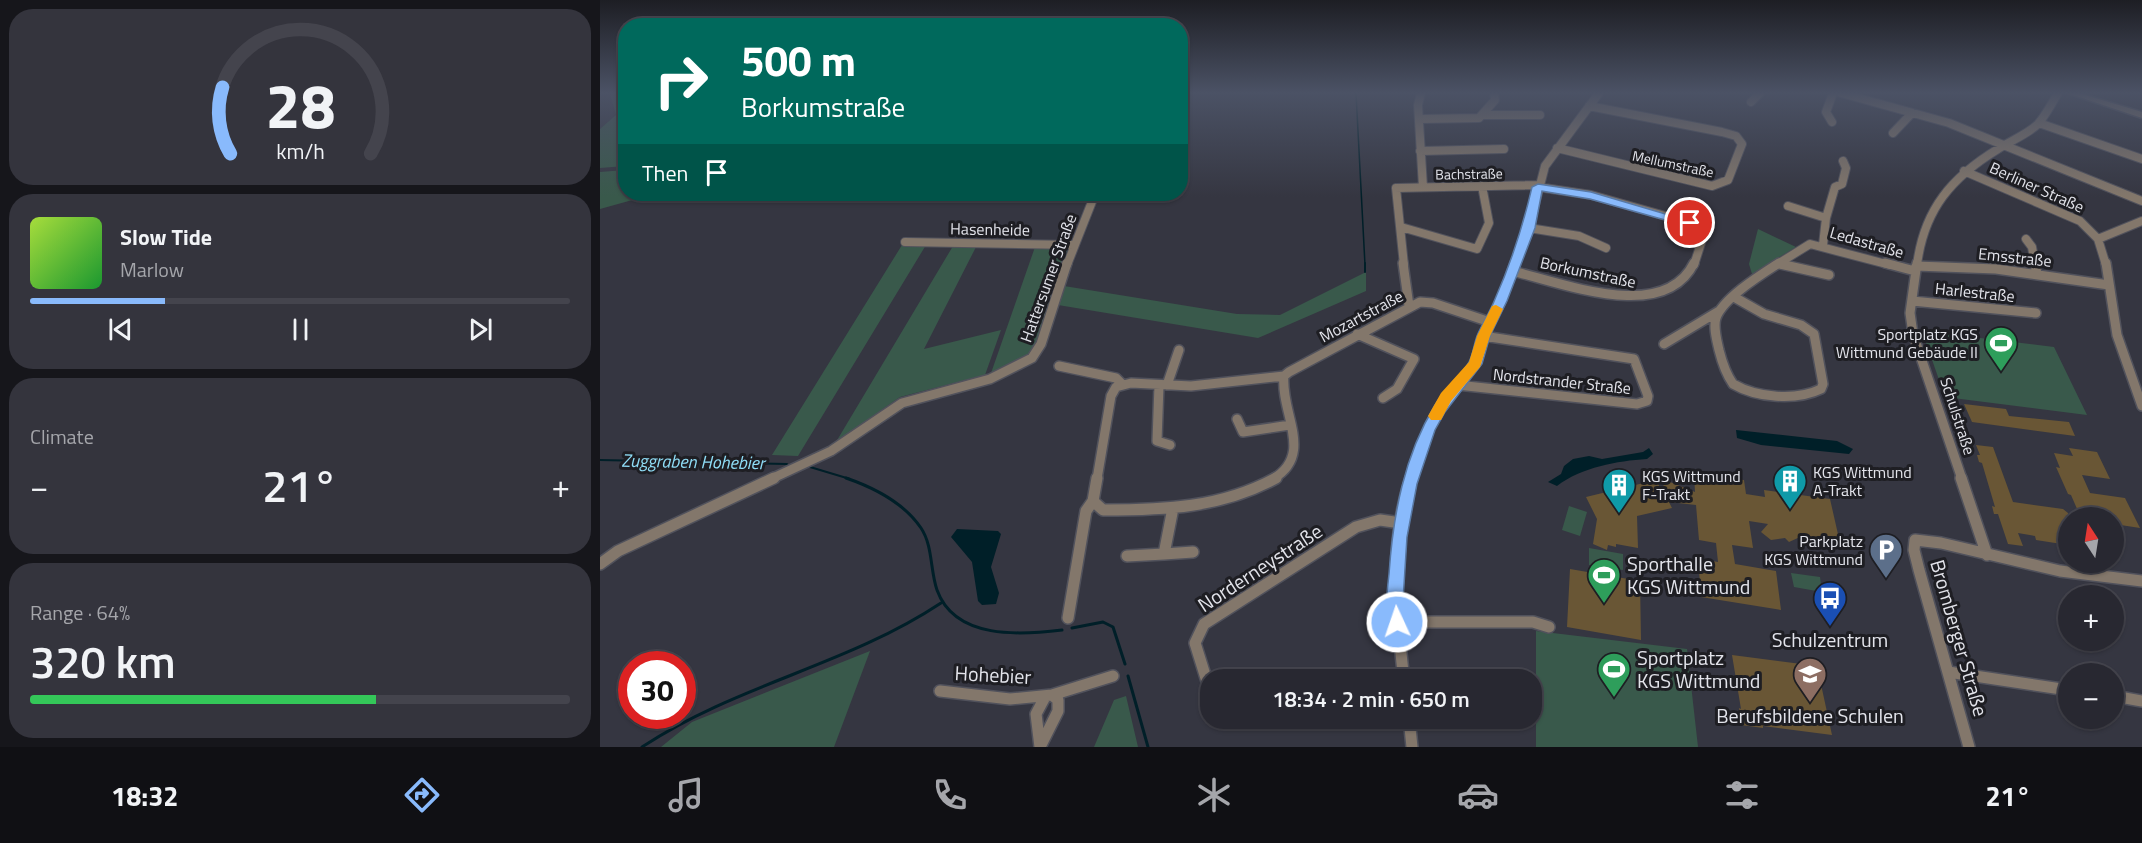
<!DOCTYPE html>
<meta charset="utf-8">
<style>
body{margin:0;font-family:"Titillium Web",sans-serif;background:#34343d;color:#f1f3f6;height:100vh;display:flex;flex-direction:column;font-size:22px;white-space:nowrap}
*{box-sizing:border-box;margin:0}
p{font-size:20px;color:#a5a6ab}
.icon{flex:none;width:33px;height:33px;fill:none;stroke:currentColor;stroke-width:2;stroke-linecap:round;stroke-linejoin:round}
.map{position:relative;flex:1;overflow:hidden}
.sheet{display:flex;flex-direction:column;gap:9px;padding:9px;background:#16161b;width:600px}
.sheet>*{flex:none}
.banner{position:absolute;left:18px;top:18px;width:570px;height:183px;border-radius:24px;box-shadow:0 2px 4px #0004,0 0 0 2px #44444d;background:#00695c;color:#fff;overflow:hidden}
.needle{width:39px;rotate:348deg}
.fabs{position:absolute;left:1458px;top:507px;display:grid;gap:12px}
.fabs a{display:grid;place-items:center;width:66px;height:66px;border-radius:50%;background:#282831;box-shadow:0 2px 4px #0004,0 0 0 2px #44444d;font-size:30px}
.speed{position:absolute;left:18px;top:651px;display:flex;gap:12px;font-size:30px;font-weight:700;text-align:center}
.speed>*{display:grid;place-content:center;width:78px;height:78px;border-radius:50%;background:#282831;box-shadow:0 2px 4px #0004,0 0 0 2px #44444d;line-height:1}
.speed .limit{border:9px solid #d22;background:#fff;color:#111}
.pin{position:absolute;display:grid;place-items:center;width:51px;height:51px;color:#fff;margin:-26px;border:3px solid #fff;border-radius:50%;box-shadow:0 2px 6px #0007}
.me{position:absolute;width:66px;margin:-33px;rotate:357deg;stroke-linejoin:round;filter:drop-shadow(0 0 4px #0008)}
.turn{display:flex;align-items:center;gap:21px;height:126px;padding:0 24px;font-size:27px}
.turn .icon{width:78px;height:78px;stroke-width:2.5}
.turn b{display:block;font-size:42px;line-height:51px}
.then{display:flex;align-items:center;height:57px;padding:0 24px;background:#0003;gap:12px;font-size:22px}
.big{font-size:45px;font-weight:600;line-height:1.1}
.sheet .tile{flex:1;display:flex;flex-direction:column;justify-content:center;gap:9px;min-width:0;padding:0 21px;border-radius:24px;background:#34343d}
.sheet .dial{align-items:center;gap:0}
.dial svg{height:156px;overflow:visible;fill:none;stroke:#44444d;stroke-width:7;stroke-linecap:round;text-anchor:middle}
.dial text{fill:#f1f3f6;stroke:none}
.song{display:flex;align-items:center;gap:18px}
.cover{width:72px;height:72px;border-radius:9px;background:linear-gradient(135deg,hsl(80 70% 55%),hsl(130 70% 35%))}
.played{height:6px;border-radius:3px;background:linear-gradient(90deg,#89bafc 25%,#44444d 25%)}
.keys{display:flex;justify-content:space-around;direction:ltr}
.heat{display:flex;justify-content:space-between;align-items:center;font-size:33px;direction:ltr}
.charge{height:9px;border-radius:4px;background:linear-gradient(90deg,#34c759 64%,#44444d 0)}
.trip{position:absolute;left:600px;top:669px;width:342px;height:60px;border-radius:24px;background:#282831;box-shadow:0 2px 4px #0004,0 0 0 2px #44444d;font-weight:600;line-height:60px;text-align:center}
.dock{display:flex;height:96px;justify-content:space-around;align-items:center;background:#101014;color:#a5a6ab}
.dock .icon{width:42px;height:42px}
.dock .active{color:#89bafc}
.dock b{font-size:27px;color:#f1f3f6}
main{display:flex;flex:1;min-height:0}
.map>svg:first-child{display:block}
</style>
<main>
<section class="sheet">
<div class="tile dial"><svg viewBox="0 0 100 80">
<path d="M14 69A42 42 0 1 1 86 69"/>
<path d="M14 69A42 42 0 0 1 10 35" stroke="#89bafc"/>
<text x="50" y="56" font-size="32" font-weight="700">28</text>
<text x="50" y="72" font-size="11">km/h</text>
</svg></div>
<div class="tile">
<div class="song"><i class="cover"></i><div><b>Slow Tide</b><p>Marlow</p></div></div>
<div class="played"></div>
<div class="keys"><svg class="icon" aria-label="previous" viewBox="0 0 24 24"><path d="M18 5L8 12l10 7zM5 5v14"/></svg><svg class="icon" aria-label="pause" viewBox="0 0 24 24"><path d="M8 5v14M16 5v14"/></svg><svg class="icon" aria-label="next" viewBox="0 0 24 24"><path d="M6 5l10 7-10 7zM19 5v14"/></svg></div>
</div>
<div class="tile"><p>Climate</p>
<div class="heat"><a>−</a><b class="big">21°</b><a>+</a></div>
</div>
<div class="tile"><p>Range · 64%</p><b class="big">320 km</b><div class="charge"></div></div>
</section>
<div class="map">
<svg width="1542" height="747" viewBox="0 0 1542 747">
<rect width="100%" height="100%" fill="#353641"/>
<path fill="#39594b" d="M10,93H25V166L0,168V129L16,115Z
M25,170L26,194H54L0,209V172Z
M1158,229L1196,247L1152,274L1149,264Z
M302,245H326L198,456L172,455Z
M353,246L376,247L324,349L401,330L385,375L300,397L236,442Z
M435,247H468L440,339C431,360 411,367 390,376Z
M766,272V291L658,338L458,305L464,286L637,314L680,315Z
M1322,331L1454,347L1487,415L1345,397Z
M969,506L987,512L980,536L962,530Z
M989,548L1023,554V570L989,565Z
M1191,573L1220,577L1222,592L1194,587Z
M936,631L1087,649L1098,747H936Z
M270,651L234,747H61L92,722Z
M526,696L538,747H494L514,700Z"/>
<path fill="#001f28" d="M1136,430L1237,441L1253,449L1249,454L1161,445L1137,438Z
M1049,448L1053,454L1047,459C1017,461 982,467 957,486L948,482L961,474L964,466L973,459L989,456L1002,459L1043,452Z
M357,529L398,531L401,534L391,567L399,593L396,604L382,605L378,601L372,562L351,537Z"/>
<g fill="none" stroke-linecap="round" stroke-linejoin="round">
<path stroke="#001f28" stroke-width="1.5" d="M756,93L765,265"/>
<path stroke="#001f28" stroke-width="2" d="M765,263V272
M0,460L187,464
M210,467L250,479"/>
<path stroke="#001f28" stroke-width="3" d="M246,478C275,488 304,503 321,528C333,546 330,570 337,590C355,640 421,635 462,630
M472,628L503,622L513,627L525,664
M528,676L548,747
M42,747C137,684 246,666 341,603"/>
</g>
<path fill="#695635" d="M1364,404L1406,409L1409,416L1469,422L1475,436L1372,422Z
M1376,445L1393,447L1413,502L1463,509L1468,513V545L1436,540L1435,536L1418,533L1423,546L1408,544L1398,514H1394L1392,506L1395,507L1382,463L1379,462L1377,455H1380Z
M1469,448L1497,452L1510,479L1482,475L1490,493L1525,498L1540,528L1514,524V518H1481L1471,495L1468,494L1456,467L1460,468L1454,453L1473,456Z
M1094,473L1144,480L1146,494L1165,497L1164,490L1230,499L1240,543L1200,537L1189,542L1185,538L1171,540L1161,532L1168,524L1149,521L1153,548L1132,545L1135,564L1176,571L1181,610L1101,597L1098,558L1118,562L1116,543L1099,540L1096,505L1069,502L1072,508L1037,516L1038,548L1016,544V547L1008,545L1007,550L993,544L997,519L986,497L1056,480L1062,491L1065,480L1095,492Z
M970,569L1040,581L1041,640L967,627Z
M1132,655L1217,666L1232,735L1163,726V728L1141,725L1139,708L1141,709Z"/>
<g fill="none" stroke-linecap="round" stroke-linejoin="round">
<defs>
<path id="minor-far2" d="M821,93L818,105L823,187
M1241,93L1349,123L1542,201
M1151,102L1160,93
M883,115H940
M819,119L879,118L895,100L894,93
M1232,122L1226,112L1233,93
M1439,123L1542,159
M1293,133L1312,113
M957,148L1112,186L1128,180L1142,144L1136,136L1122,132L989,106
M820,151L904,149
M1364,171L1480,221L1498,239L1506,265
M938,187L991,195L1090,223L1097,228L1102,240L1094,265
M1188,206L1226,218L1223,245
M1226,218L1235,187L1242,184L1246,168L1243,161
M801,227L877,249L889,223L882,186
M929,228L979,236L1006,248
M1426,239L1432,247L1435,265
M1498,239L1542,221
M305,242L474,245
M1180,264L1183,265
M467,265L495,194
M804,265L796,188L938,185
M915,265L929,228L945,166L999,93
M1176,265L1210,244L1290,265
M1317,265C1324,209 1352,177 1398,149C1410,141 1428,134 1438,124C1446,115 1452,103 1458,93"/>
<path id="minor-far1" d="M803,263L809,306
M1285,263L1315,271
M1317,263L1310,313L1313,334L1362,479
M1435,263L1437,274
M1506,263L1517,335L1542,406
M1180,264L1229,275
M1316,266L1396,269L1509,285
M912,271C963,283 1064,324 1094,263
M1134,297L1164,314L1201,325L1214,334L1223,384L1221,389C1196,401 1157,398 1133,384C1126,374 1122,362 1119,350C1117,341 1113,327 1116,318C1123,298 1162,274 1179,263
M1312,301L1436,313
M757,334L814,359L797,389L783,398
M1064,344L1119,311
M459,366L516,378L522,384
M559,385L557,441L570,445
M567,385L579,350
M857,385L1037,404L1047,401L1048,396L1034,359L883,336
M637,419L643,432L690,425
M171,479L231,451L302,403L390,379L432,358L441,344L467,263
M497,479L511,396L516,387L531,383L591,386L684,376
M673,479C715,454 680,413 684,376L689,372L820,302L833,303L890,322
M811,479L828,430L840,408L875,364L883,336L901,301L915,263"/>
<path id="minor" d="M1361,478L1387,555
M493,501L497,478
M564,554L593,552
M527,556L564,554L573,508
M0,564L18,551L174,478
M468,618L486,511L493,501L503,510C564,510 621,508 676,478
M797,622H933L949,627
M1348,672L1468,690
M804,680C796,614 789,542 811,478
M340,691L410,699L452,695L458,700V711L440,747
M610,691L595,643L604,624L756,527L780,520L801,523
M452,695L513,676
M1514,696L1542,701
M809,718L812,747
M440,747L436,714L445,697
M1369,747L1319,570L1314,550L1315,540L1341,543L1460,571L1542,581"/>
<path id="tertiary" d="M1467,93H1479L1542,112V118Z"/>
</defs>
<use href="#minor-far2" stroke="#51525c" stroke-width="10"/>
<use href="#minor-far1" stroke="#51525c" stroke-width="12"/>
<use href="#minor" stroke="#51525c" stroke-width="14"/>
<use href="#tertiary" stroke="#51525c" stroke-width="3"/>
<use href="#minor-far2" stroke="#83776b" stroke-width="8"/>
<use href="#minor-far1" stroke="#83776b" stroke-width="9"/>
<use href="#minor" stroke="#83776b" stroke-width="11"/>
<use href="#tertiary" fill="#83776b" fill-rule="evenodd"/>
</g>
<linearGradient id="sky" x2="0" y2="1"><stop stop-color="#1d1e24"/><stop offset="0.47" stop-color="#4b5265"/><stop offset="1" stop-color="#4b5265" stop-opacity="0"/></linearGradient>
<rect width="1542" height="197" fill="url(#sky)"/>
<path fill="#89bafc" stroke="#5979a4" stroke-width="1.5" d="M938,184L991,192L1096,223L1090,227L990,199L942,191L935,228L907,301L890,336L882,364L845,412L835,430L817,484L807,537L803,601L806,622L803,628L797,631L791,628C784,612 787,592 789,574C793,515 804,456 835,405C844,389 860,378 869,362C873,355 874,344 877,336C882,324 890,312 895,299C911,263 923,226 932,187Z"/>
<path fill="#f59e0b" d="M896,305L903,309L890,336L880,367L851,401L841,420H831L828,416L841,393L869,362L877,336L892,306Z"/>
<defs>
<symbol id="stadium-pin" viewBox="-11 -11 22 30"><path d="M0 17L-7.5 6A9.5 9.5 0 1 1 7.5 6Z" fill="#2e9e5b" stroke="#1e1e23"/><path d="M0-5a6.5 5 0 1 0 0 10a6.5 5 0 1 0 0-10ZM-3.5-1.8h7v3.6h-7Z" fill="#fff"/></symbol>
<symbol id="building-pin" viewBox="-11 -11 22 30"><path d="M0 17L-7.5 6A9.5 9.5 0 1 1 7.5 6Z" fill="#0f9aa8" stroke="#1e1e23"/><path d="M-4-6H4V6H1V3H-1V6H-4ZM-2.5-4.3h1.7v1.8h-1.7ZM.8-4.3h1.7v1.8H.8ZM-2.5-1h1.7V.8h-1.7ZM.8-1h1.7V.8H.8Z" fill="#fff"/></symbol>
<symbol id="parking-pin" viewBox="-11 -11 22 30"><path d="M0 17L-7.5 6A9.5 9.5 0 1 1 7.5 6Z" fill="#5c6f8a" stroke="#1e1e23"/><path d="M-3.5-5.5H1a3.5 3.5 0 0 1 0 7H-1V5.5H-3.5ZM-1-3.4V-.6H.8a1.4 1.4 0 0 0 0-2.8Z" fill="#fff"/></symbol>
<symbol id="bus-pin" viewBox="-11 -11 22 30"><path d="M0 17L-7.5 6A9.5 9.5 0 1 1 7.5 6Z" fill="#1a4fb4" stroke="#1e1e23"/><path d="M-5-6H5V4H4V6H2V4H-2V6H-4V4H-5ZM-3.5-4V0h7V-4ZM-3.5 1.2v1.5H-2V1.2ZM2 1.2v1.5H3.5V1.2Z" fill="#fff"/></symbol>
<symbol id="school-pin" viewBox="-11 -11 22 30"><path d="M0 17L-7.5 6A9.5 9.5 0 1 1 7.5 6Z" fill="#8d6e63" stroke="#1e1e23"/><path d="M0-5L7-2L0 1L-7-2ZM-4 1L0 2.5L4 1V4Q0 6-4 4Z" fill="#fff"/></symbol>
</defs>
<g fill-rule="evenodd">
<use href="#stadium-pin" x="1382" y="324" width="38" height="52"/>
<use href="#building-pin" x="1171" y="462" width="38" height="52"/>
<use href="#building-pin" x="1000" y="466" width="38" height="52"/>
<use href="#parking-pin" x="1267" y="531" width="38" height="52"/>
<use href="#stadium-pin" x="985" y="556" width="38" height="52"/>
<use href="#bus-pin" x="1211" y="579" width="38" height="52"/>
<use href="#stadium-pin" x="995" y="650" width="38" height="52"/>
<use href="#school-pin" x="1191" y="655" width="38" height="52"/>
</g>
<g text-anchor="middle" stroke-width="6" stroke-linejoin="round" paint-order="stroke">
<g font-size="14" fill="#e3e4eb" stroke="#1e1e23">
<text transform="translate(1073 164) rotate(12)" y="5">Mellumstraße</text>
<text transform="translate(869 174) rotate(-1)" y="5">Bachstraße</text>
</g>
<g font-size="16" fill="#e3e4eb" stroke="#1e1e23">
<text transform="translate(1437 187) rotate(24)" y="6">Berliner Straße</text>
<text transform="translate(390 229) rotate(1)" y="6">Hasenheide</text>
<text transform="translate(1267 242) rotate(16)" y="6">Ledastraße</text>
<text transform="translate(1415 257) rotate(6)" y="6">Emsstraße</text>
<text transform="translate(988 272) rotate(12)" y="6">Borkumstraße</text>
<text transform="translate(448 278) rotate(-70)" y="6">Hattersumer Straße</text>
<text transform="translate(1375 292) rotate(6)" y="6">Harlestraße</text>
<text transform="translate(761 316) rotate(-28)" y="6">Mozartstraße</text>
<text transform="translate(962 381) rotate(6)" y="6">Nordstrander Straße</text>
<text transform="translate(1358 416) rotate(72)" y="6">Schulstraße</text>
</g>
<g font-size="16" fill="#e3e4eb" stroke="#1e1e23" text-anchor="end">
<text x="1378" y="340">Sportplatz KGS<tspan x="1378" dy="18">Wittmund Gebäude II</tspan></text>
<text x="1213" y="478" text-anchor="start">KGS Wittmund<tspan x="1213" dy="18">A-Trakt</tspan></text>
<text x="1042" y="482" text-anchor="start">KGS Wittmund<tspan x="1042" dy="18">F-Trakt</tspan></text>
<text x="1263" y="547">Parkplatz<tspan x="1263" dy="18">KGS Wittmund</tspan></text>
</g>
<g font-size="18" font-style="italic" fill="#8fddf6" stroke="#1e1e23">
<text transform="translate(93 462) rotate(1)" y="6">Zuggraben Hohebier</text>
</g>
<g font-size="20" fill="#e3e4eb" stroke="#1e1e23" text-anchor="start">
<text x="1027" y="571">Sporthalle<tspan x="1027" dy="23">KGS Wittmund</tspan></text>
<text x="1230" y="647" text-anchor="middle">Schulzentrum</text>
<text x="1037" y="665">Sportplatz<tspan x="1037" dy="23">KGS Wittmund</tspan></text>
<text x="1210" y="723" text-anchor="middle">Berufsbildene Schulen</text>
</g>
<g font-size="20" fill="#e3e4eb" stroke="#1e1e23">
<text transform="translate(660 568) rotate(-33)" y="7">Norderneystraße</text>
<text transform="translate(1359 638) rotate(74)" y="7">Bromberger Straße</text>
<text transform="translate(393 675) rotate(3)" y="7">Hohebier</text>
</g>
</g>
</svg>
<div class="fabs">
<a><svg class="needle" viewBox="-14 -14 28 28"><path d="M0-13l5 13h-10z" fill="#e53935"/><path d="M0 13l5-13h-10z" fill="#a5a6ab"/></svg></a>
<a>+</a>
<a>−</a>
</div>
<div class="speed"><div class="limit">30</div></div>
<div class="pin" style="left:1090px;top:223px;background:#d93025"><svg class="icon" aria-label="arrive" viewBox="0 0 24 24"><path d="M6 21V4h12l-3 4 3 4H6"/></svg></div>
<svg class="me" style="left:797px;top:622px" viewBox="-20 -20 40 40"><circle r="17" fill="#89bafc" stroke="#fff" stroke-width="3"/><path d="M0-11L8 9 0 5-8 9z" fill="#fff"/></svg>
<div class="trip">18:34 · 2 min · 650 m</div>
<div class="banner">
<div class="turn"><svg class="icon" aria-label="right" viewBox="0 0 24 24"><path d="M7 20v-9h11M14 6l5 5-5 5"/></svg><div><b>500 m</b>Borkumstraße</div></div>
<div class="then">Then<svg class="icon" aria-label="arrive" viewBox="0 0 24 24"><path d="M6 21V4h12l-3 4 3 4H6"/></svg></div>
</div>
</div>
</main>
<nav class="dock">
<b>18:32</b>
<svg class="icon active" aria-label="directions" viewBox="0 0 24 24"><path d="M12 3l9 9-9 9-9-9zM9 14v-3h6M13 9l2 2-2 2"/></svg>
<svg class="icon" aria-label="music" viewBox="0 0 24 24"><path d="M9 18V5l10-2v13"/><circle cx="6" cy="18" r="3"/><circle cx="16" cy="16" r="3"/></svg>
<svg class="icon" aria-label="phone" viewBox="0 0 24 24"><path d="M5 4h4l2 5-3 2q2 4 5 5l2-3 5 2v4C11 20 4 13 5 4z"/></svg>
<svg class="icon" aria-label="climate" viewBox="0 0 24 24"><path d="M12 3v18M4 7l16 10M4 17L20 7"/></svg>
<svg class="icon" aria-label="car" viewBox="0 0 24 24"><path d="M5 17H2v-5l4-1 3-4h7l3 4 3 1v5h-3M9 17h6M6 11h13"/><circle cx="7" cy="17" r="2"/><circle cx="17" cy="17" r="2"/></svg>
<svg class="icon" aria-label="filters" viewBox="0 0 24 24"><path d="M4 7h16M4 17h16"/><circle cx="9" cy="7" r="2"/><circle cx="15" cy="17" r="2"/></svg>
<b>21°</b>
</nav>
